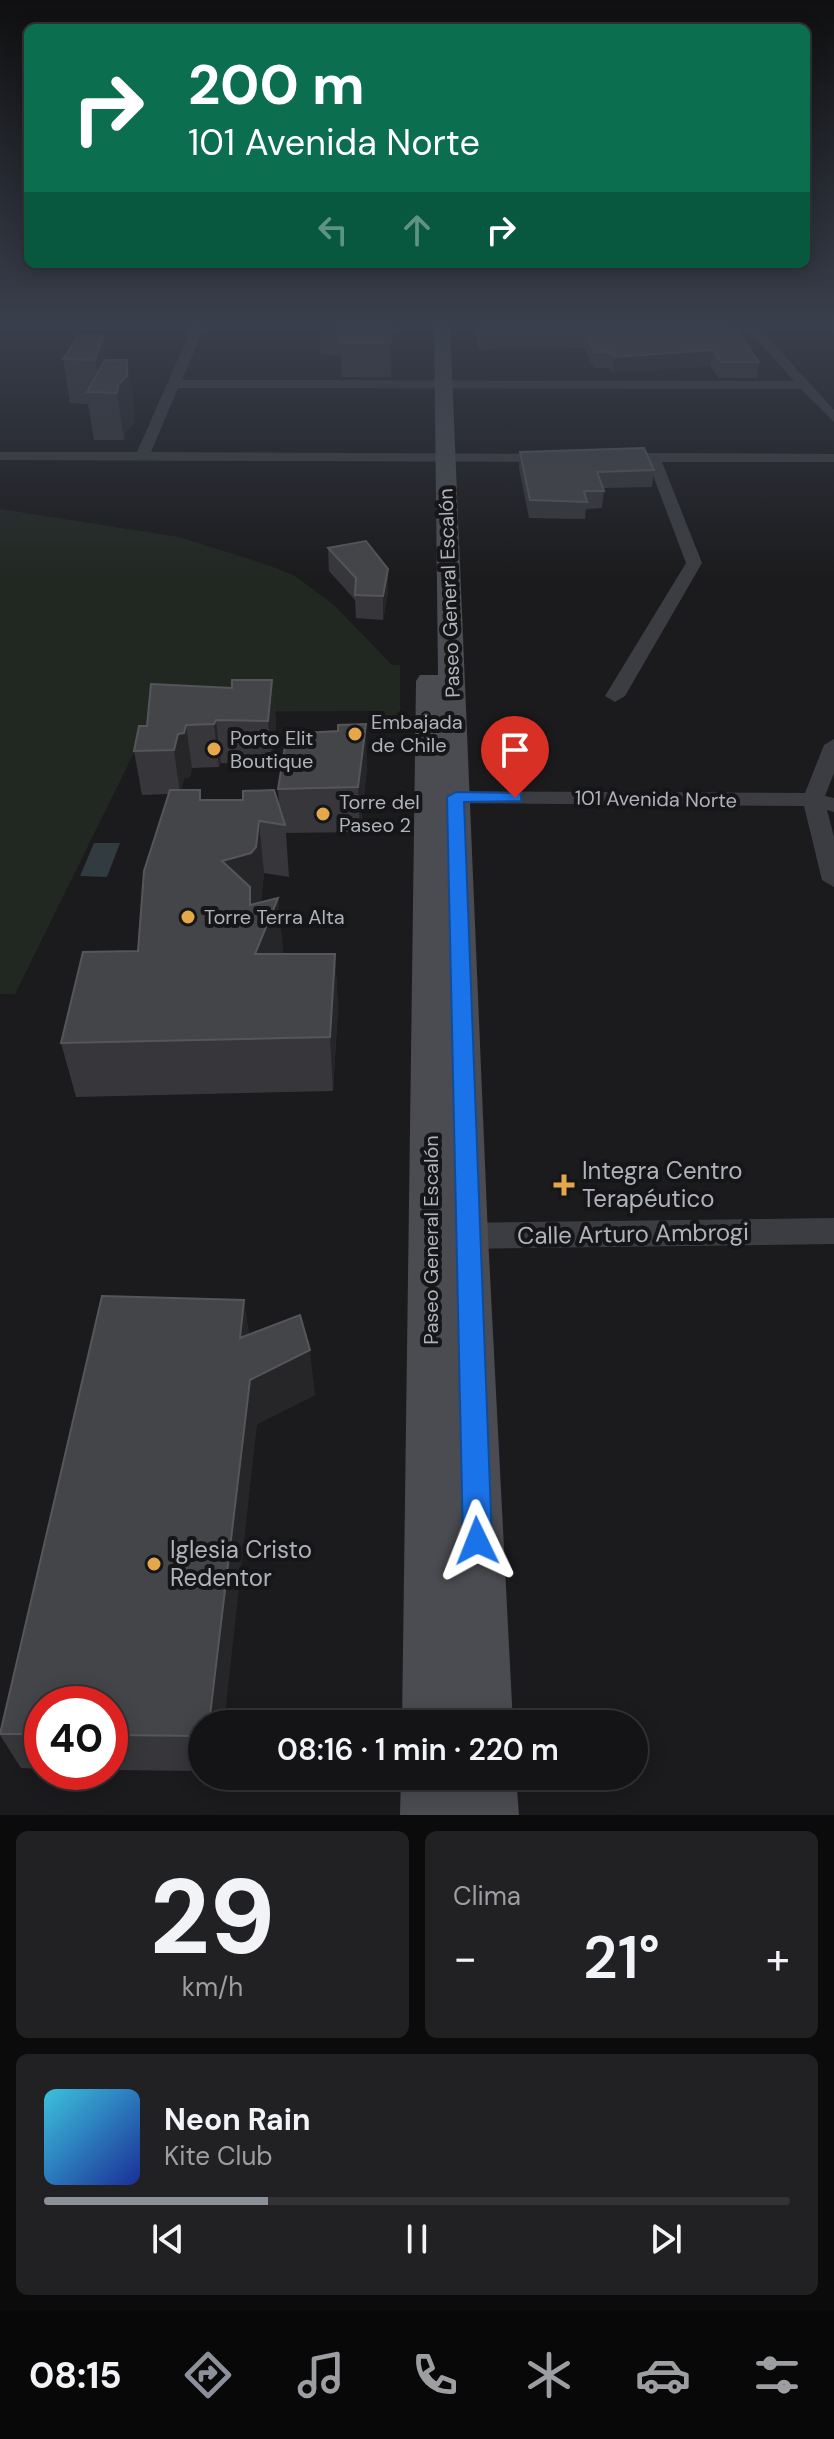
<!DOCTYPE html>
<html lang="es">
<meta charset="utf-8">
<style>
body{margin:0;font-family:"DM Sans",sans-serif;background:#212123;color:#f1f3f6;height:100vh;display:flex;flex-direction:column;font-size:30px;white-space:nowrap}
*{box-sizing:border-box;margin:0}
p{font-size:26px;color:#9d9ea1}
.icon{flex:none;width:44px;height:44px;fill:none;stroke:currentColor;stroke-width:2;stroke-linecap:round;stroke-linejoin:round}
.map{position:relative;height:1815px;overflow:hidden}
.drawer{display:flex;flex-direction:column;gap:16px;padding:16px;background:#0b0b0c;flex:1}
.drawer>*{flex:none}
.banner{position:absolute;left:24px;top:24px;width:786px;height:244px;border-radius:12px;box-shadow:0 4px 20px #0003,0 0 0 2px #333335;background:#0b6e4f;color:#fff;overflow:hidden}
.speed{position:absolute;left:24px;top:1686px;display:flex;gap:16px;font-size:40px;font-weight:700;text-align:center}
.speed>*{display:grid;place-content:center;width:104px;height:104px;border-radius:50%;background:#141416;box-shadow:0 4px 20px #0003,0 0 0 2px #333335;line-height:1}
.speed .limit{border:12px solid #d22;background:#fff;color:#111}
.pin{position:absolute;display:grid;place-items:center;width:68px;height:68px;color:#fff;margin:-82px -34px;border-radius:50% 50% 50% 0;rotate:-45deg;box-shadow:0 0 8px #0007}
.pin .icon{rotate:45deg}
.me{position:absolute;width:88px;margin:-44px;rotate:358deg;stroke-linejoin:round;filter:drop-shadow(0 0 6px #0008)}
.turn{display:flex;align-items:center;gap:28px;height:168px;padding:0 32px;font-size:36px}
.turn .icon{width:104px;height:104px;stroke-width:2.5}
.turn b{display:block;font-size:56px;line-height:68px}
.lanes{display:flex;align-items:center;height:76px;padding:0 32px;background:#0003;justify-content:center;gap:40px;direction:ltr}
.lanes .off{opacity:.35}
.big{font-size:60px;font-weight:600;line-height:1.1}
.drawer .tile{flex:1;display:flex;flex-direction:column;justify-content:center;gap:12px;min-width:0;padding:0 28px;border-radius:12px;background:#212123}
.drawer .dial{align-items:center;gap:0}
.dial b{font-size:104px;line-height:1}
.song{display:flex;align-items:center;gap:24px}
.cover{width:96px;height:96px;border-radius:12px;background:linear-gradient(135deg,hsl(190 70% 55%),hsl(230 70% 35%))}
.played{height:8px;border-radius:4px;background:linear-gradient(90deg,#8c9099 30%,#333335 30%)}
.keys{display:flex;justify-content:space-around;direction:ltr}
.heat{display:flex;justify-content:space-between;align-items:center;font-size:44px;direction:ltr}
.drawer .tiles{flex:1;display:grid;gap:16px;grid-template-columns:1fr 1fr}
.tile:last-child{grid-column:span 2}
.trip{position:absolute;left:188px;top:1710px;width:460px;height:80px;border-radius:40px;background:#141416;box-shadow:0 4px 20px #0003,0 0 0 2px #333335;font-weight:600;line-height:80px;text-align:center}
.tab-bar{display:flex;height:128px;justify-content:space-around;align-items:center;background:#080809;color:#9d9ea1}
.tab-bar .icon{width:56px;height:56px}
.tab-bar .current{color:#8c9099}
.tab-bar b{font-size:36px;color:#f1f3f6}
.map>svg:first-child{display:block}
</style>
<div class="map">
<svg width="834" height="1815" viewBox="0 0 834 1815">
<rect width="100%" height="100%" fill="#1b1b1d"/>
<path fill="#212822" d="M0,509L179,537L268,565L295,576L334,605L392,665H400V734L379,711L154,712L15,994H0Z"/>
<path fill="#313b40" d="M94,843H120L107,877L80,876Z"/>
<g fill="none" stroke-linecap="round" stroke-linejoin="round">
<path fill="#3c3d42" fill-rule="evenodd" d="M193,325H205L182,380L794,381L745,325H757L834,410V422L801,389L178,388L151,452L552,454L559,458L552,462L0,460V452H137Z
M653,453L834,454V462H662L702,563L625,696L615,702L605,696L686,563L648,462H616L609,458L616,454Z
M834,739V773L825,796L834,798V812L827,810L834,837V887L822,880L804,806L436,803L425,797L436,791L805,793L824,745Z
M834,1218V1244L458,1249L447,1245L442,1236L447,1227L458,1223Z"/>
<path fill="#4a4c51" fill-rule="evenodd" d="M434,325H450L488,1236L513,1724H402L416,681L420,675H438Z
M401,1776H516L519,1815H400Z"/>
</g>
<path fill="#37373b" d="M319,325H394L391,377H342L341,355H321Z
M476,325H727L759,362L757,378H719L710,366L612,373L610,368H594L584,348L478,349Z
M63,359L127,360L134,406V423L125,432L124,440H94L88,404L70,403Z
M520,452L654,470L652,487L603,488L604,491L602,508L586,509L585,519L529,518L519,468Z
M328,548L388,569V592L383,620L356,618L355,600L329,571Z
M272,680L276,723L272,765L221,763L219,767L192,768L190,777L184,778L181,790L202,800L279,806L278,789L367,768L360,832L286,833L289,877L264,873L261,900L259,902L278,898L283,951L282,954H335L338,1008L333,1091L76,1097L61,1043L138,951L168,794L142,795L134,751L147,726Z
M249,1334L315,1395L257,1424L202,1724V1771L110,1770V1704H42V1769L21,1768L0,1735V1730Z"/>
<path fill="#262629" d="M392,325H394L391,377L390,343Z
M103,336L109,379L100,393L95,360Z
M713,350L710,366L612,373L614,357Z
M127,360L134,406V423L125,432L124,440L117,393L118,385Z
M388,569V592L383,620V596Z
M272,680L276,723L272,765L268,721Z
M216,720L221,763L219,767L214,724Z
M366,724L367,768L360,832L358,787Z
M186,725L192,768L190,777L184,778L180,794L174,750L178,734Z
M259,821L264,873L261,900L256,905L278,898L283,951L261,1008L222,861Z
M335,954L338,1008L333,1091L330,1037Z
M244,1300L251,1345L240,1338Z
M310,1350L315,1395L257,1424L224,1724H209L250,1380Z"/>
<path fill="#444548" stroke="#55565a" stroke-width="2" d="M342,325H392L390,343H340Z
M478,325H727L737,331L759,362H721L713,350L614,357L612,352H595L585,332L479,333Z
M79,336H103L95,360L63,359Z
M105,360H127V376L118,385L117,393L87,392Z
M644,448L654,470L597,472L604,491H584L587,502L530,500L520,452Z
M366,541L388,569L383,596L355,595L356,578L328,548Z
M232,680H272L268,721L216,720L214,724L186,725L184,733L178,734L174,750L134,751L139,726H147L151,684L232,688Z
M366,724L358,787L278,789L287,734L338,731V725Z
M170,790H200V800H243V791L274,790L285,825L259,821L256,847L251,853L222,861L250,887V905L278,898L255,954H335L330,1037L61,1043L83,952L138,951L144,871Z
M102,1296L244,1300L240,1338L300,1315L310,1350L250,1380L209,1724H202V1736L110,1735V1704H42V1734H0Z"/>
<linearGradient id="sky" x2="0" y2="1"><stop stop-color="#0f0f10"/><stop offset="0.56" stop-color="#393f4c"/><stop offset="1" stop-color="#393f4c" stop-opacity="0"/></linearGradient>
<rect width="834" height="579" fill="url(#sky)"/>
<path fill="#1a73e8" stroke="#114b97" stroke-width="2" d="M515,793L521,794V801L464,802L492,1541L487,1551L477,1555L467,1551L463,1541L447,797L456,792Z"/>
<g fill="#e4a84b" stroke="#161618" stroke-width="3">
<circle cx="355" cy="734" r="8"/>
<circle cx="214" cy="749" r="8"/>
<circle cx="323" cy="814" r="8"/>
<circle cx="188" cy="917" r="8"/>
<path d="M560 1173h8v8h8v8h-8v8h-8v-8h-8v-8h8z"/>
<circle cx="154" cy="1564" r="8"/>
</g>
<g text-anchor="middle" stroke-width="8" stroke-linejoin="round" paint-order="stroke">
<g font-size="20" fill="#afb3bb" stroke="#161618">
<text transform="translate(449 593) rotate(-92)" y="7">Paseo General Escalón</text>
<text transform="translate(656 799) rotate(1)" y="7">101 Avenida Norte</text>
<text transform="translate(431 1240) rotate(-90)" y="7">Paseo General Escalón</text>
</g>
<g font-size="20" fill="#afb3bb" stroke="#161618" text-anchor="start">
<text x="371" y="729">Embajada<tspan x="371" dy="23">de Chile</tspan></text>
<text x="230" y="745">Porto Elit<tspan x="230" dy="23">Boutique</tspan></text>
<text x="339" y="809">Torre del<tspan x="339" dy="23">Paseo 2</tspan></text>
<text x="204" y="924">Torre Terra Alta</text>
</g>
<g font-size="24" fill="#afb3bb" stroke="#161618" text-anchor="start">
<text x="582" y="1179">Integra Centro<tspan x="582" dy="28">Terapéutico</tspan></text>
<text x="170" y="1558">Iglesia Cristo<tspan x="170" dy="28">Redentor</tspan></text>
</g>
<g font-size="24" fill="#afb3bb" stroke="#161618">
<text transform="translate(633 1234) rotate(-1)" y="8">Calle Arturo Ambrogi</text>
</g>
</g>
</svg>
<div class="speed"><div class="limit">40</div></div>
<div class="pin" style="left:515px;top:798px;background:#d93025"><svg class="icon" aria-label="arrive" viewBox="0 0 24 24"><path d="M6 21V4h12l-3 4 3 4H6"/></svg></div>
<svg class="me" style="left:477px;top:1541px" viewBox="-20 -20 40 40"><path d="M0-17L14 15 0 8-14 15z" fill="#1a73e8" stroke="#fff" stroke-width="4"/></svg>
<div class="trip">08:16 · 1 min · 220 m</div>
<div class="banner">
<div class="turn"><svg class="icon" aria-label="right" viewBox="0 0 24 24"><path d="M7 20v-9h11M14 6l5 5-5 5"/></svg><div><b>200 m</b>101 Avenida Norte</div></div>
<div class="lanes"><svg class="icon off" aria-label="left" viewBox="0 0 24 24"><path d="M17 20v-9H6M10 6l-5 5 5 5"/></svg><svg class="icon off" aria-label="ahead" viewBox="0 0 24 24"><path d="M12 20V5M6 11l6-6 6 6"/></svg><svg class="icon" aria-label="right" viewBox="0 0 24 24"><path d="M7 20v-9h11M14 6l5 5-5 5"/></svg></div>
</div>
</div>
<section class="drawer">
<div class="tiles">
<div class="tile dial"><b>29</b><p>km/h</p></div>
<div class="tile"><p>Clima</p>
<div class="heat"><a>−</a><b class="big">21°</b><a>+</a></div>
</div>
<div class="tile">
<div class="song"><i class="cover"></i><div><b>Neon Rain</b><p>Kite Club</p></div></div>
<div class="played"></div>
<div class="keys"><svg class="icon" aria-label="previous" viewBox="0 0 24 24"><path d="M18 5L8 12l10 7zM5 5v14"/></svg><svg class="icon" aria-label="pause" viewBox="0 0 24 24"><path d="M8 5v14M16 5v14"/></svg><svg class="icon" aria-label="next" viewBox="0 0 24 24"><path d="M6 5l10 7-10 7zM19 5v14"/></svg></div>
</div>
</div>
</section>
<nav class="tab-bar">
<b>08:15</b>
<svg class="icon current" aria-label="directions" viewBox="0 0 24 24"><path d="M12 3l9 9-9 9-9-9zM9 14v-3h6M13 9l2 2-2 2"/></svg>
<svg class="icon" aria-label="music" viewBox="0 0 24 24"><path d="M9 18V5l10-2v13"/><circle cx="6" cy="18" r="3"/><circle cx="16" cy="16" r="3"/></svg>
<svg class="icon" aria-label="phone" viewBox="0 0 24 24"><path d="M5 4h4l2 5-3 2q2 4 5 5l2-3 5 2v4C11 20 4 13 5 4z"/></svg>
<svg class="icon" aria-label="climate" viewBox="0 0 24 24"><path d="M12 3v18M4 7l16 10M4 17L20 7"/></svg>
<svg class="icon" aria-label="car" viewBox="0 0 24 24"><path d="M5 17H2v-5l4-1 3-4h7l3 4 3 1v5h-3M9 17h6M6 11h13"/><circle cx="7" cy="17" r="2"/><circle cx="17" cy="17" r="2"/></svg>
<svg class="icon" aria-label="filters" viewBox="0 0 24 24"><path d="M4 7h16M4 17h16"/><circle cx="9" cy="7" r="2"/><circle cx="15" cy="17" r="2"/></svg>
</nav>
